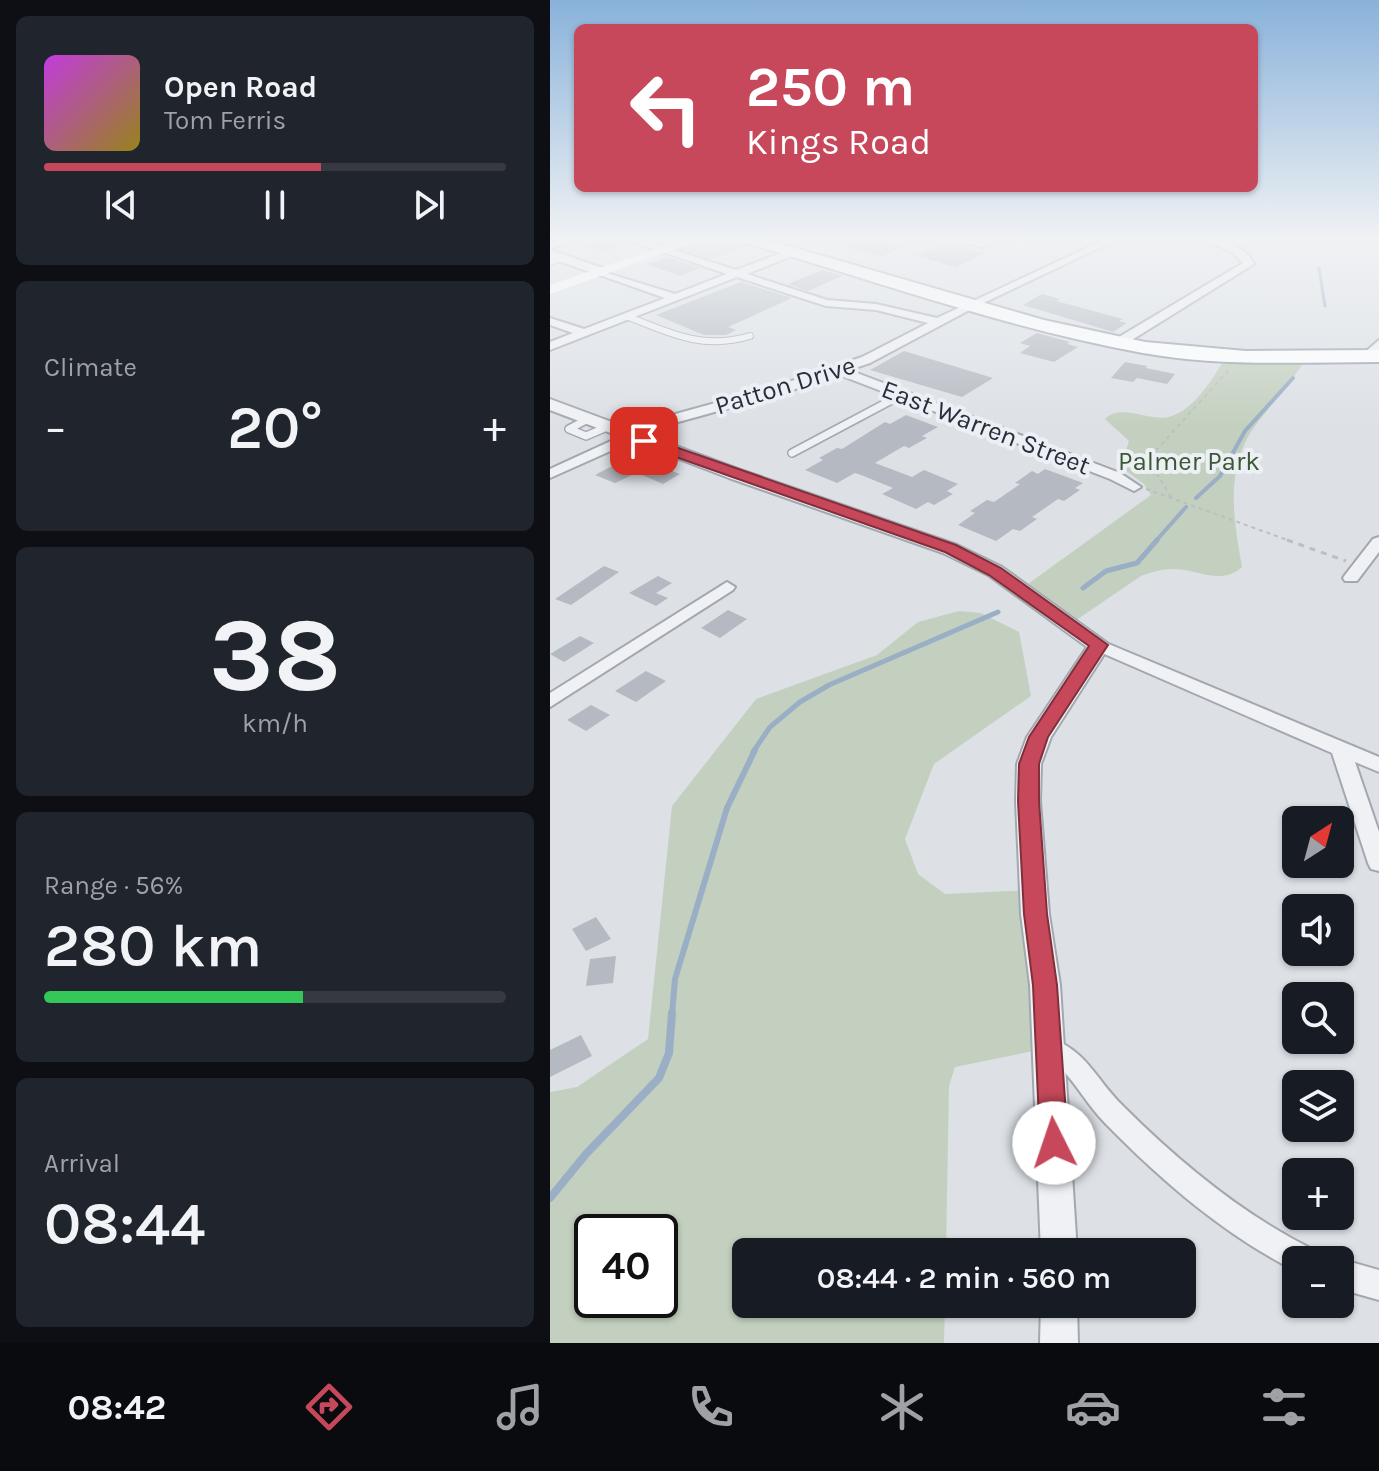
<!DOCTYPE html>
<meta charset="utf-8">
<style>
body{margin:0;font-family:Karla,sans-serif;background:#20242c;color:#f1f3f6;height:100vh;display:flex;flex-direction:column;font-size:30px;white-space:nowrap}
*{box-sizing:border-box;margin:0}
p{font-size:26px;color:#9ea1a6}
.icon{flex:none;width:44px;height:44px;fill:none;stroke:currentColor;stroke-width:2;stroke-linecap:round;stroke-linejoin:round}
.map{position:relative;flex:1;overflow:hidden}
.details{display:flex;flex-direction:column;gap:16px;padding:16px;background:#0d0f14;width:550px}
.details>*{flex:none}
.top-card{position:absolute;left:24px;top:24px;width:684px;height:168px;border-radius:12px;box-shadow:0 2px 6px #0004;background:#c6485a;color:#fff;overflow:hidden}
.needle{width:52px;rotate:36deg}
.controls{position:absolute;left:732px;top:806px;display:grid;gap:16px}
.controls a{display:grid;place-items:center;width:72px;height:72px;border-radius:12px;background:#171b24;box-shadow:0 2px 6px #0004;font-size:40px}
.speed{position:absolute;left:24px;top:1214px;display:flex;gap:16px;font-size:40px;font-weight:700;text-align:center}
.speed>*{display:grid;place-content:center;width:104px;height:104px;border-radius:50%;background:#171b24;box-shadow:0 2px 6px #0004;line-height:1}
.speed .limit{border:4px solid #111;border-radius:12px;background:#fff;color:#111}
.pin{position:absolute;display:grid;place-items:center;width:68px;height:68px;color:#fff;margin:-34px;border-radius:16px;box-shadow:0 4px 12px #0006}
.me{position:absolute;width:88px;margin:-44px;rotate:356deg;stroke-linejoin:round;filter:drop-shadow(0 0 6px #0008)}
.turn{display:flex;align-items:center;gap:28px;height:168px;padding:0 40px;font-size:36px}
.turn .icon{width:104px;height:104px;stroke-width:2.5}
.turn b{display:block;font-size:56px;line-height:68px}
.big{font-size:60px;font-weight:600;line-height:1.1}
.details .card{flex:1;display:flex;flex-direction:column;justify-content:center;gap:12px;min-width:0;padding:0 28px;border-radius:12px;background:#20242c}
.details .dial{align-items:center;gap:0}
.dial b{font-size:104px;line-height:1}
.song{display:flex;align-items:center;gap:24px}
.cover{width:96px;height:96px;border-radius:12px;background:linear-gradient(135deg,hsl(290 70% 55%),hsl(50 70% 35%))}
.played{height:8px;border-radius:4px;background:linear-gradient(90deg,#c6485a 60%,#363941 60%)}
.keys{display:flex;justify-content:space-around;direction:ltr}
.heat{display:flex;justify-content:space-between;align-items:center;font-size:44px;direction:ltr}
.charge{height:12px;border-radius:6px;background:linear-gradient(90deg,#34c759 56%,#363941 0)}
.trip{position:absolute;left:182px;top:1238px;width:464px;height:80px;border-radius:12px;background:#171b24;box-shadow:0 2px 6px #0004;font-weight:600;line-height:80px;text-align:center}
.tab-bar{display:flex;height:128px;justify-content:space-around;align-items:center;background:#090b0e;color:#9ea1a6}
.tab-bar .icon{width:56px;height:56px}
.tab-bar .selected{color:#c6485a}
.tab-bar b{font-size:36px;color:#f1f3f6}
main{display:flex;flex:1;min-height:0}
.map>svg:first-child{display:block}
</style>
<main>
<section class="details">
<div class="card">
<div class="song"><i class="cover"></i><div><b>Open Road</b><p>Tom Ferris</p></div></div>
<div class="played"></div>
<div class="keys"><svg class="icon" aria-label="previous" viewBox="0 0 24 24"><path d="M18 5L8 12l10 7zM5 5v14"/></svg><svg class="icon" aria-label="pause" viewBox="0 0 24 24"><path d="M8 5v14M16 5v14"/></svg><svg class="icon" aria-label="next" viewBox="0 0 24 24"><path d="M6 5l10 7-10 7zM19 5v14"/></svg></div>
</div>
<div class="card"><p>Climate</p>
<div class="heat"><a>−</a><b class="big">20°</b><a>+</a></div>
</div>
<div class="card dial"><b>38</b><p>km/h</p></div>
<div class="card"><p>Range · 56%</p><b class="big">280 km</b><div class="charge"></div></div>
<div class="card"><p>Arrival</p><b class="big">08:44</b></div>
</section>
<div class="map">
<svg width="829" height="1343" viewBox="0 0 829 1343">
<rect width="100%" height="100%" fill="#dde1e6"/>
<path fill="#c3d0bf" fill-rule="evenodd" d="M149,238H195L209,242L152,262L114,250Z
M677,356L757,357C743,380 725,400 708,422C674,465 683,517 692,567C672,586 647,569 623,569C612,569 602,572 591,576L519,625L471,589L601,495L594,484L571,467L579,441L555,419C573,402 601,424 622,416C647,407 663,377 677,356Z
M409,611L431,613L469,632L481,696L384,764L355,839L368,874L395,894L484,890L498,1048L405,1067L399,1086L396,1252H196V1304H395L394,1343H0V1092L27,1087L98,1039L122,806L206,699L327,655L368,622ZM42,1232H110V1300H42Z"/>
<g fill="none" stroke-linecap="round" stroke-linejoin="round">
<path stroke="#9aaec5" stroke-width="3" d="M769,268L775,306"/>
<path stroke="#9aaec5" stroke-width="4" d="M646,498L670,476L695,431L743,378
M605,542L636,507"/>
<path stroke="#9aaec5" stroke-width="5" d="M533,588L556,571L587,563L607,540
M203,752L220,727L250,702L279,685L448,612"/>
<path stroke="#9aaec5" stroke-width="6" d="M122,1015L125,979L177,808L205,750"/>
<path stroke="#9aaec5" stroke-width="8" d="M0,1198L36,1154L109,1078L119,1053L122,1013"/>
</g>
<path fill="#b5bac2" d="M33,238H52L74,244L55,252L25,243Z
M272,238H323L354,246L332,256L271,241Z
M397,243L436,253L406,267L366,256Z
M117,257L150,268L130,276L96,264Z
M272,270L292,276L258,291L238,284Z
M191,282L242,298L178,327L186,330L176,335H154L106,315Z
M492,294L510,299L506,301L573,319L569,321L577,323L563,332L473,305Z
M487,333L520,342L517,344L528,347L504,362L470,353L480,346L470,343Z
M354,351L443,378L412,397L320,370Z
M575,362L597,366L596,368L625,374L617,384L587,378L583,382L561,378Z
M356,415L388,427L372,436L377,438L359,448L354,446L325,463L362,477L374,470L408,484L397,491L403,494L384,505L378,502L366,509L332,494L343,488L311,475L305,473L287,483L255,470L273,460L269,458L287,448L292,449L335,422L340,424Z
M64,465L84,474L65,483L45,475Z
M107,465L130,474L113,484L90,474Z
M495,469L533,483L525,488L530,490L514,501L508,499L482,517L487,519L470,531L463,529L446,541L408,525L425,513L420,511L437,500L444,502L470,484L465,483L482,471L488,474Z
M54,566L69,572L21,605L5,599Z
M108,576L122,583L106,593L118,598L106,606L79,593Z
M178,610L197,619L170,638L151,628Z
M30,636L44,643L14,662L0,654Z
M96,671L116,681L86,702L65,691Z
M41,705L60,715L36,731L17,720Z
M46,917L61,939L36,951L22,929Z
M66,956L63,983L36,986L40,959Z
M31,1035L42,1056L0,1077V1050Z"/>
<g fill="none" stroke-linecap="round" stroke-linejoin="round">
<defs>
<path id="service-far1" d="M0,262L12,258
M79,317C121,334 154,350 200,336"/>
<path id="service" d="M38,419L19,429L36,436L57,427
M242,453L351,395"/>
<path id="minor" d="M16,238H30L0,249V243Z
M72,238H86L186,270L239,250H247V254L197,274L277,300L326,304L387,318L558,238H570L425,307L320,363L299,370L570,473L591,487L584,491L560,479L287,374L237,392L121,424L0,478V469L111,418L227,386L312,357L378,323L326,310L276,306L187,277L0,350V342L23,333L0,325V318L34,329L115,298L47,274V270L125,294L177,274Z
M392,238H413L438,244L433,247Z
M649,238C668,237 696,245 704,264L572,346H564V340L693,263L682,252Z
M829,340V351L822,359H814V353Z
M829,537V552L807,581H795L793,578L795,575L823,539Z
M177,582L185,587L183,590L0,707V693Z
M549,640L829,757V772L805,762L829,832V871L821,869L818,863L782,753L543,649L540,645Z
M498,1037C539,1052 544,1078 573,1106C630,1163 693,1215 764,1250L768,1260H746V1271L744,1270C673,1234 611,1180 555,1123C538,1106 526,1083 509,1066C501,1058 491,1059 486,1048L489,1040Z
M790,1259L829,1270V1300L790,1289Z"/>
<path id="tertiary" d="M0,250L56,269L57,272L51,276L0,258Z
M0,399L191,470L407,545L452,567L560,645L501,737L491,764L490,801L499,914L510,985L527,1252H491L480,985L471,914L466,801L467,764L477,737L537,647L438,575L393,553L179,478L0,410Z
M491,1304H527L528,1343H490Z"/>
<path id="primary" d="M187,238H211L494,320L595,342L696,351L829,350V362C751,362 670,367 593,353C456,328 323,280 190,241Z"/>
</defs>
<use href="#service-far1" stroke="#a3a8b0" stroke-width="8"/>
<use href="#service" stroke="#a3a8b0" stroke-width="10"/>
<use href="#minor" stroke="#a3a8b0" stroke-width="4"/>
<use href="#tertiary" stroke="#a3a8b0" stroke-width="4"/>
<use href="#primary" stroke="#9da5b1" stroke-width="4"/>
<path stroke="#bbbfc5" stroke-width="2" stroke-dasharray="4 4" stroke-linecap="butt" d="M596,489L743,542
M621,497L598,459L679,370"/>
<path stroke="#bbbfc5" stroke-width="3" stroke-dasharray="6 6" stroke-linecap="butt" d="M737,540L796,561"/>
<use href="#service-far1" stroke="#eff1f5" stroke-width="6"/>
<use href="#service" stroke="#eff1f5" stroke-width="7"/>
<use href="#minor" fill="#eff1f5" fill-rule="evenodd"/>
<use href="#tertiary" fill="#eff1f5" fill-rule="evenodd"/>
<path fill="#fff" fill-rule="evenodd" d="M137,238H156L0,294V285Z"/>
<use href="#primary" fill="#fff" fill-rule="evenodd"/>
</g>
<linearGradient id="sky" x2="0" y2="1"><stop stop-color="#89b2da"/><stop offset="0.56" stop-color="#f0f2f4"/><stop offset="1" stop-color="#f0f2f4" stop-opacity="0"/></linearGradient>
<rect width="829" height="426" fill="url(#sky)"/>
<path fill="#c6485a" stroke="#812f3a" stroke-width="2" d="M94,436L406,545L451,568L558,645L498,737L489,764V801L497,914L507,985L518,1143L514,1151L504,1155L494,1151L490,1143L483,985L474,914L468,801L469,764L479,737L539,646L439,575L395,552L89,444V438Z"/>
<g text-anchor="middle" stroke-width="8" stroke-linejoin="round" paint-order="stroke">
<g font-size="26" fill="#272f3c" stroke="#eceff4">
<text transform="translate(235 385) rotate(-17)" y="9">Patton Drive</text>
<text transform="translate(436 427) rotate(21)" y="9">East Warren Street</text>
</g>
<g font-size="26" fill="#3c5736" stroke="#eceff4">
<text x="639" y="470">Palmer Park</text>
</g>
</g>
</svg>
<div class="controls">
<a><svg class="needle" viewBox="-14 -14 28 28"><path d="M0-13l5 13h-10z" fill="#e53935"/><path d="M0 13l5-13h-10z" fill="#9ea1a6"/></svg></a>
<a><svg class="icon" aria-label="sound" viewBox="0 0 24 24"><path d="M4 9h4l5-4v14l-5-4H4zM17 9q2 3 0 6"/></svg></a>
<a><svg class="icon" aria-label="search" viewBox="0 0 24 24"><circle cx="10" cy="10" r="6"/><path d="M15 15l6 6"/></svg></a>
<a><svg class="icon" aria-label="layers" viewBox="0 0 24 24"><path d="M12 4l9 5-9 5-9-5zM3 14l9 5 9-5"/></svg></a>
<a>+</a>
<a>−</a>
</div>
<div class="speed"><div class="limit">40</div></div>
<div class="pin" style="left:94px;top:441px;background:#d93025"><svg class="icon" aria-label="arrive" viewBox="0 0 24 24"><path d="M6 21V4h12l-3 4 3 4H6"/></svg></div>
<svg class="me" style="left:504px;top:1143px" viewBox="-20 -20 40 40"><circle r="19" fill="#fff"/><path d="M0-13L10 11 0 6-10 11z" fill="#c6485a"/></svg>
<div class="trip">08:44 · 2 min · 560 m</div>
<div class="top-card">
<div class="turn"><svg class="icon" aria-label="left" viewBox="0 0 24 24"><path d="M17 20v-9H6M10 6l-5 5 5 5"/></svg><div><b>250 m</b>Kings Road</div></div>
</div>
</div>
</main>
<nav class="tab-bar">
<b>08:42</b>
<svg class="icon selected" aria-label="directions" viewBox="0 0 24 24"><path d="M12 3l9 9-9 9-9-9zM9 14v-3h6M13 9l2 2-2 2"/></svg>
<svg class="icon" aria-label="music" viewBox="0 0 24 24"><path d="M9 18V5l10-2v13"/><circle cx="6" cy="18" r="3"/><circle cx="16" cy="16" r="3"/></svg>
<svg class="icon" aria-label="phone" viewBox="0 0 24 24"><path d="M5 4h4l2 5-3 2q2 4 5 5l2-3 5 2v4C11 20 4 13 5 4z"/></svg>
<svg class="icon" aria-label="climate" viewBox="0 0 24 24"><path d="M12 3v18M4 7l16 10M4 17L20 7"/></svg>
<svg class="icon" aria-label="car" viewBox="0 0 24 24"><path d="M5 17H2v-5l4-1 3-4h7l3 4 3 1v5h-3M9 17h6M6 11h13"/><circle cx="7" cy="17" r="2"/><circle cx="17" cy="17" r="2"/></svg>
<svg class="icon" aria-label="filters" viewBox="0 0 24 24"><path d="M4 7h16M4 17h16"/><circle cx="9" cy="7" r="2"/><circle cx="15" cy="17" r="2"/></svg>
</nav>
